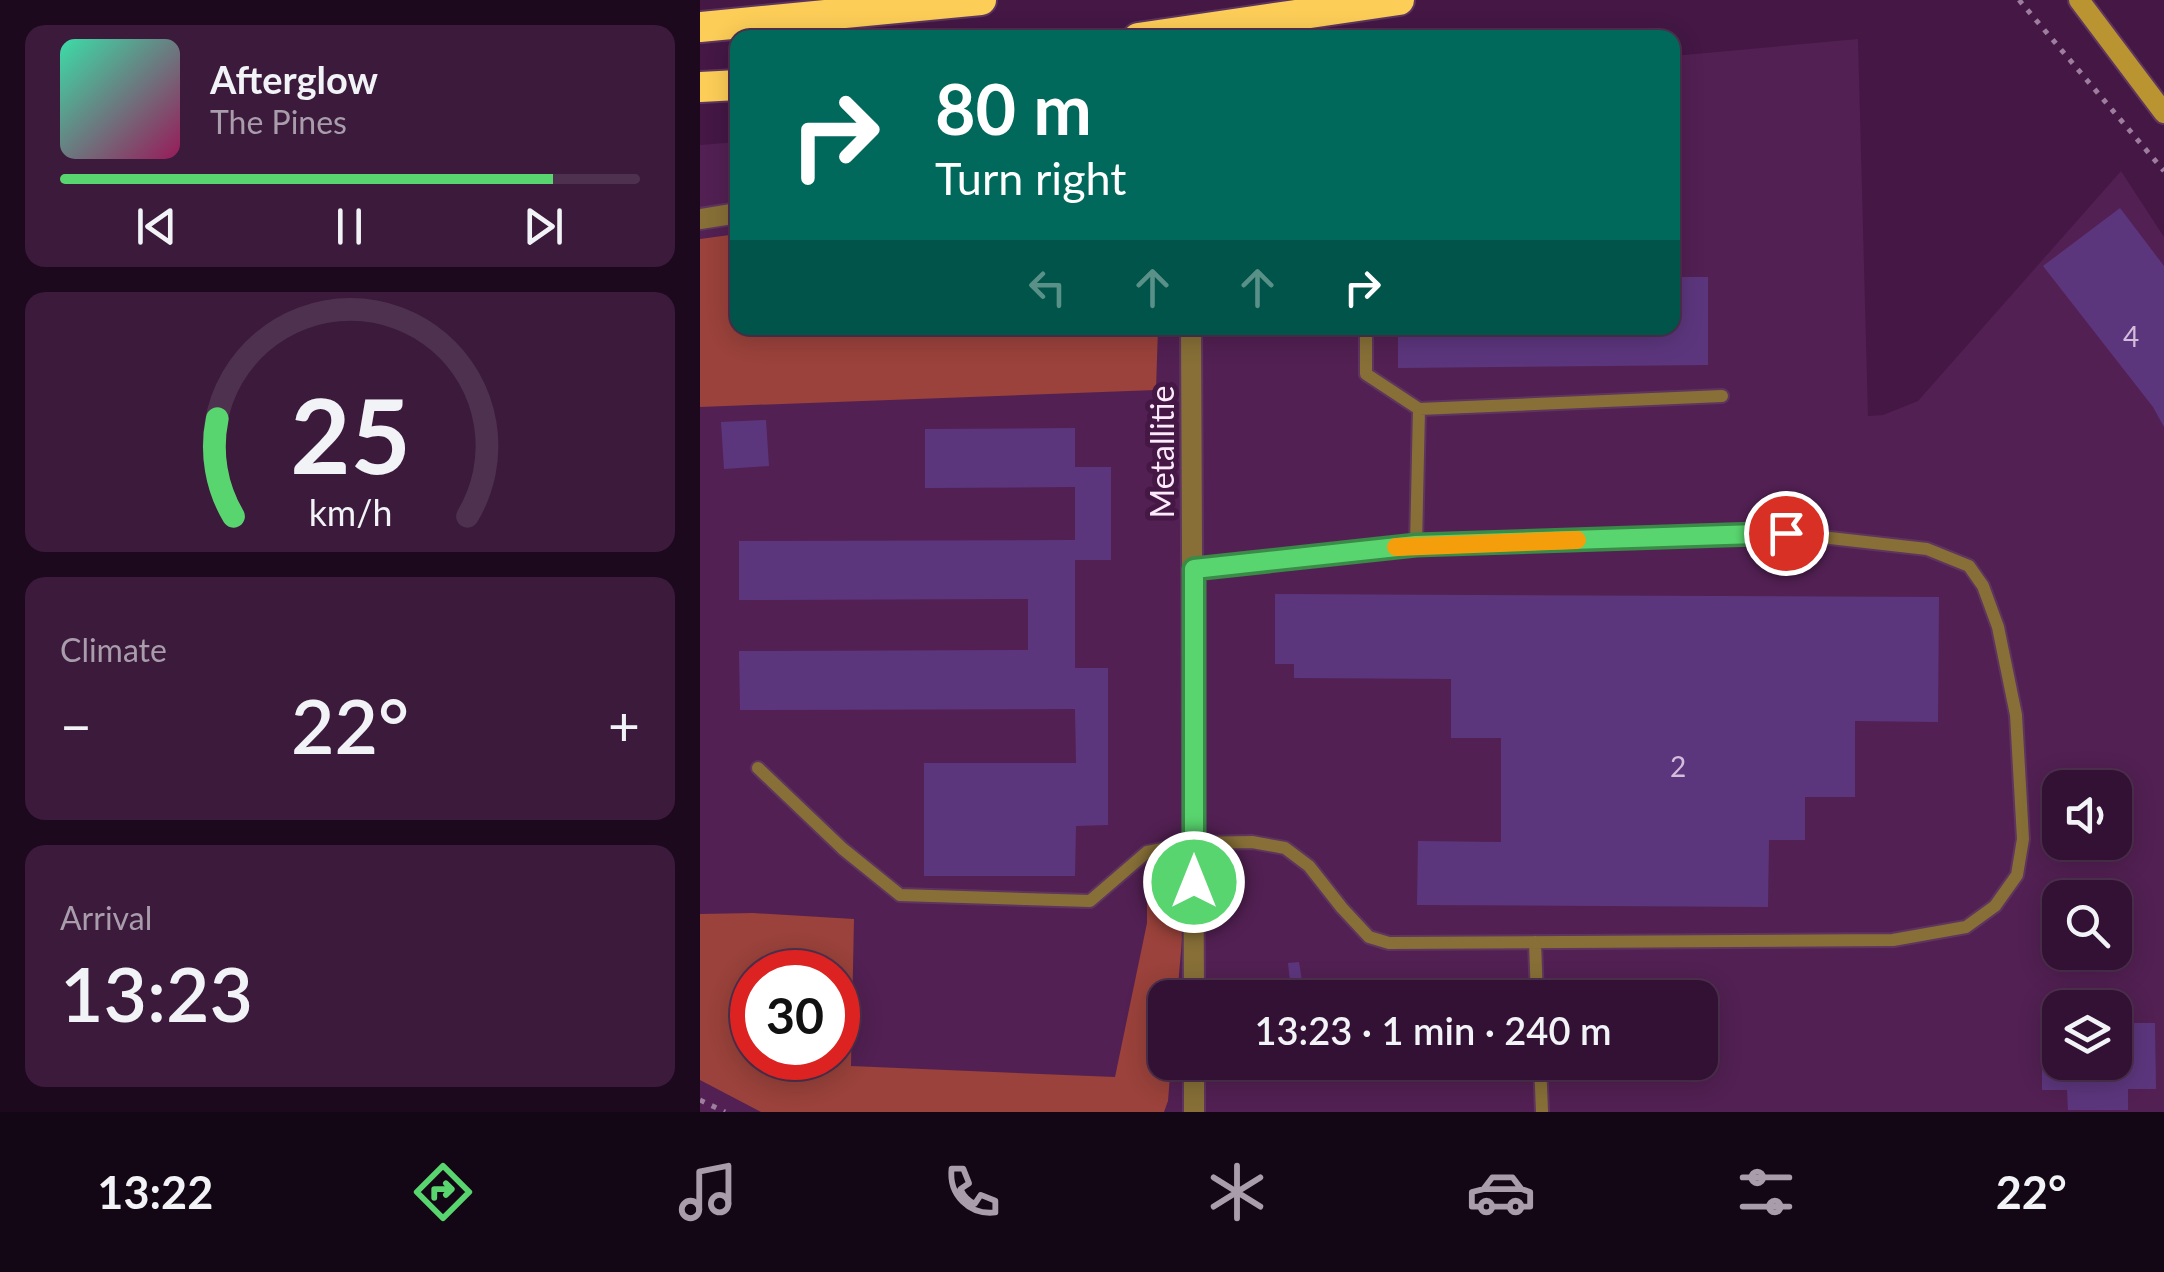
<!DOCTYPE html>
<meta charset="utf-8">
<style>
body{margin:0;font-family:Lato,sans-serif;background:#3b1a3c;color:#f1f3f6;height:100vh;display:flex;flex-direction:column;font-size:38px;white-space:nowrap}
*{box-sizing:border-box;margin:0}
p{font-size:32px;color:#a99dac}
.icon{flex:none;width:55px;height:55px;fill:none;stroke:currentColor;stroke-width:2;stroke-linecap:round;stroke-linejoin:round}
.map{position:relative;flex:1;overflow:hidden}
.side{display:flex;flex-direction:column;gap:25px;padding:25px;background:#1c091d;width:700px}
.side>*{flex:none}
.banner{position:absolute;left:30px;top:30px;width:950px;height:305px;border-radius:20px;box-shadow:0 5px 25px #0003,0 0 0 2px #4e314f;background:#00695c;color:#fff;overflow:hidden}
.buttons{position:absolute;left:1342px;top:770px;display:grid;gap:20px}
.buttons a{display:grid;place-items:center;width:90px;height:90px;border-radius:20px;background:#331134;box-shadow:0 5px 25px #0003,0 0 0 2px #4e314f;font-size:50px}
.speed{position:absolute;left:30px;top:950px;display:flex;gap:20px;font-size:50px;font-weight:700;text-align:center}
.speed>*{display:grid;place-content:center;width:130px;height:130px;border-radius:50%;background:#331134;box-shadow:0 5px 25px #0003,0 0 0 2px #4e314f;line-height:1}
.speed .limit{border:15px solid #d22;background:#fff;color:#111}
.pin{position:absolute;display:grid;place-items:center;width:85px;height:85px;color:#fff;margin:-42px;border:5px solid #fff;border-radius:50%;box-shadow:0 2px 10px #0007}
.me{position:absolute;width:110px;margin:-55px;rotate:0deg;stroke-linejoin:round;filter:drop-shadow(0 0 8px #0008)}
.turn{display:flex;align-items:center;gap:35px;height:210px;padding:0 40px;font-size:45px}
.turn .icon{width:130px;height:130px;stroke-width:2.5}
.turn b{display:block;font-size:70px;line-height:85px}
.lanes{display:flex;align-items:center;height:95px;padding:0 40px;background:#0003;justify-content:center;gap:50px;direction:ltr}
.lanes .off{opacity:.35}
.big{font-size:75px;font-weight:600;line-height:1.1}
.side .tile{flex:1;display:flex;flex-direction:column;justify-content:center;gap:15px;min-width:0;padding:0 35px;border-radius:20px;background:#3b1a3c}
.side .dial{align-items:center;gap:0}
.dial svg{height:260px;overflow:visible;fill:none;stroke:#4e314f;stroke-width:7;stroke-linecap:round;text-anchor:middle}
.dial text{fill:#f1f3f6;stroke:none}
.song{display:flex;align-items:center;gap:30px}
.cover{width:120px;height:120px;border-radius:15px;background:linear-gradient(135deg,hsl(160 70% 55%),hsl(330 70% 35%))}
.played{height:10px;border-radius:5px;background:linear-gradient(90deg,#59d56f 85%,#4e314f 85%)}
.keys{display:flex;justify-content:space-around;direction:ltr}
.heat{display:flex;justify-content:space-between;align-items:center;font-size:55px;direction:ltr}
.trip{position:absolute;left:448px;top:980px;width:570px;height:100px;border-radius:20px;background:#331134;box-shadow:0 5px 25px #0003,0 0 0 2px #4e314f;font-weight:600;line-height:100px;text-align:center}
.dock{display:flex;height:160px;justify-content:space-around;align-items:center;background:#140715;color:#a99dac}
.dock .icon{width:70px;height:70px}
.dock .current{color:#59d56f}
.dock b{font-size:45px;color:#f1f3f6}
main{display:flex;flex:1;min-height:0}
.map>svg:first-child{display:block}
</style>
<main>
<section class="side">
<div class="tile">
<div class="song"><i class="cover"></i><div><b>Afterglow</b><p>The Pines</p></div></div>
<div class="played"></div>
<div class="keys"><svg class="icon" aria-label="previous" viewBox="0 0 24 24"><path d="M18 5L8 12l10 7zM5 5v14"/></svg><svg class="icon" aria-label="pause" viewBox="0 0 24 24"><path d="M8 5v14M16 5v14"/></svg><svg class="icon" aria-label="next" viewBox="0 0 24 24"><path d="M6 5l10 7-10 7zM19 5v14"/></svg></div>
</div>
<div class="tile dial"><svg viewBox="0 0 100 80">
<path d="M14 69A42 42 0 1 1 86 69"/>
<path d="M14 69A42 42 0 0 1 9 39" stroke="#59d56f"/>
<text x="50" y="56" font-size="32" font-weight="700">25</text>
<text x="50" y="72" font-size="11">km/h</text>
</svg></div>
<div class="tile"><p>Climate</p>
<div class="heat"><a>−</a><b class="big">22°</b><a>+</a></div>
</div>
<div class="tile"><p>Arrival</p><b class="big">13:23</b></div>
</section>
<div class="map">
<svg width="1464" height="1112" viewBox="0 0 1464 1112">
<rect width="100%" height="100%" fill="#441745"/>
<path fill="#522053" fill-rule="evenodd" d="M1158,39L1168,416L1183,415L1218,401L1421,171L1464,237V1112H0V145L37,142L38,328H972L973,56ZM1360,788H1415V842H1360ZM1360,898H1415V952H1360ZM52,972H138V1058H52ZM465,998H1000V1062H465ZM1360,1008H1415V1062H1360Z"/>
<path fill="#9a423b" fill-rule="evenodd" d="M37,234L38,328H458L456,390L0,407V239Z
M487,883L477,997L465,998V1062L471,1063L468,1101L464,1112H61L0,1080V914L53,913L154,919L151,1066L415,1077L447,923V894ZM52,972H138V1058H52Z"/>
<path fill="#5c367d" d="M1420,208L1464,266V427L1453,407L1343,266Z
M972,277H1008V365L698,368V328H972Z
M66,420L69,466L24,469L21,422Z
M375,428V467H411V560H375V668H408V825L376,826L375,876H224V763H376L375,709L40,710L39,651L328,650V599L39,600V541L375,540V487L225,488V429Z
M575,594L1239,597L1238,722L1155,721V797H1105V840H1069L1068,907L717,905L718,841L801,842V738H751V679L594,678V664H575Z
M599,962L602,981L590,982L588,963Z
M1415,1023H1455L1456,1089H1428V1110H1368L1367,1090H1342V1024H1360V1062H1415Z
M670,1062H706V1072L670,1074Z"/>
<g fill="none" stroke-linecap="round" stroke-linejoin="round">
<defs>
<path id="service" d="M666,328V374L719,409L1022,396
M716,545L719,409
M58,768L143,849L200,895L390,901L447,852L493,843L552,842L585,848L609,866L642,908L669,937L689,943L1193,940L1266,927L1295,906L1317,875L1323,839L1316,715L1298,627L1283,586L1269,566L1227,549L1086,533L716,545L493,569
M835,942L837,998
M840,1062L842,1112"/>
<path id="minor" d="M0,219L38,213
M491,328L494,998
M494,1062V1112"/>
<path id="secondary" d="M1379,0L1464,113"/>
<path id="motorway" d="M0,27L281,0
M438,38L699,0
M0,87L38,85"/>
</defs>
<use href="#service" stroke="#5e355e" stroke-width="16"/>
<use href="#minor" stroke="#5e355e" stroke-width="24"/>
<use href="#secondary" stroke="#5e355e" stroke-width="24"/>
<use href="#motorway" stroke="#5e355e" stroke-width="34"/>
<path stroke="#9e7e9e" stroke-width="5" stroke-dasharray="5 8" stroke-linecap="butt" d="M1319,0L1464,171
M0,1100L25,1112"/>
<use href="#service" stroke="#876f37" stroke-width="12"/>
<use href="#minor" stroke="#876f37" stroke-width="20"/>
<use href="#secondary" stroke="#ba9431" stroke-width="20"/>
<use href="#motorway" stroke="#fccd57" stroke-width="30"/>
</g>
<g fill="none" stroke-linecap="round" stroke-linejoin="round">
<defs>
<path id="route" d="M494,882V569L716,545L1086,533"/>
</defs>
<use href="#route" stroke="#3a8a48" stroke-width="25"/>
<use href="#route" stroke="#59d56f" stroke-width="18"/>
<path stroke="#f59e0b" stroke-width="18" d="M696,547L877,540"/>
</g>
<g text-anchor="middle" stroke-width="10" stroke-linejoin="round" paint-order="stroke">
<g font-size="28" fill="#d4bddc">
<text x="1431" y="347">4</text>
<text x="978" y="777">2</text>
</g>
<g font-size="32" fill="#fceafb" stroke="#441745">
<text transform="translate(463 452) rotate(-90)" y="11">Metallitie</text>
</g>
</g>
</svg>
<div class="buttons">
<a><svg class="icon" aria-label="sound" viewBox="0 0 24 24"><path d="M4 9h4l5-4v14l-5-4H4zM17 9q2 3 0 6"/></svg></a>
<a><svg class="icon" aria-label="search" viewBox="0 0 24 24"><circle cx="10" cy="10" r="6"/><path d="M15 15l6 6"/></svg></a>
<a><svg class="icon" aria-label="layers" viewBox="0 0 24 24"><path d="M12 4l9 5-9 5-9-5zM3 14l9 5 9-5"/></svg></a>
</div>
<div class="speed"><div class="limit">30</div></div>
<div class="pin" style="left:1086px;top:533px;background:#d93025"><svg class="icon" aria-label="arrive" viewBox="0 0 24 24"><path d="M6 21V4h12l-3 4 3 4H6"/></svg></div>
<svg class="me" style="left:494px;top:882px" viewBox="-20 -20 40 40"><circle r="17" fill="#59d56f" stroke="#fff" stroke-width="3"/><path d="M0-11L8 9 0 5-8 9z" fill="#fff"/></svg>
<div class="trip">13:23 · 1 min · 240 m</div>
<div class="banner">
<div class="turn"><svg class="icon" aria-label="right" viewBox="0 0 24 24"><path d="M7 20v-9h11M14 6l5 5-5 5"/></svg><div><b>80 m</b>Turn right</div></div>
<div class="lanes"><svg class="icon off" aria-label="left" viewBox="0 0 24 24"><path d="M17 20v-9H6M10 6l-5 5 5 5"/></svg><svg class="icon off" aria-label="ahead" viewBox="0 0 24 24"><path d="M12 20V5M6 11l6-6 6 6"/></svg><svg class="icon off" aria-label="ahead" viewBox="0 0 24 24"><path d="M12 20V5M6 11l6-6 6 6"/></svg><svg class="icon" aria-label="right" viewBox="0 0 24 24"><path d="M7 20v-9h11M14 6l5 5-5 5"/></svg></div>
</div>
</div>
</main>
<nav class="dock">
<b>13:22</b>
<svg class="icon current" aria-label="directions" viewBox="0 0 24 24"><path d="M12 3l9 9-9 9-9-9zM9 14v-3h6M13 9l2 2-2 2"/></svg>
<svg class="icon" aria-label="music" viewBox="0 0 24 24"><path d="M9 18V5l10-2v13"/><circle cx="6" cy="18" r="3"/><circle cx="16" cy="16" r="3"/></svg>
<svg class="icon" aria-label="phone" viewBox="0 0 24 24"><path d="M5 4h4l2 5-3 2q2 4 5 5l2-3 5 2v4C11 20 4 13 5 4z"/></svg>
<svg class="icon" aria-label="climate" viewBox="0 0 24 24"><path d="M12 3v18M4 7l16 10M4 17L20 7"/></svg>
<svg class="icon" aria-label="car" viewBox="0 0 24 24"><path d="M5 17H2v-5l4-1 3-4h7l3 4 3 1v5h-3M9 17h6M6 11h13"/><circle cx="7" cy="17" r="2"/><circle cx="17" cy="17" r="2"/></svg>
<svg class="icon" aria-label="filters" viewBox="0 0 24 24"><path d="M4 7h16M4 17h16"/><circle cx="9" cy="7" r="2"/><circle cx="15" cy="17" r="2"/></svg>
<b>22°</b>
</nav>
